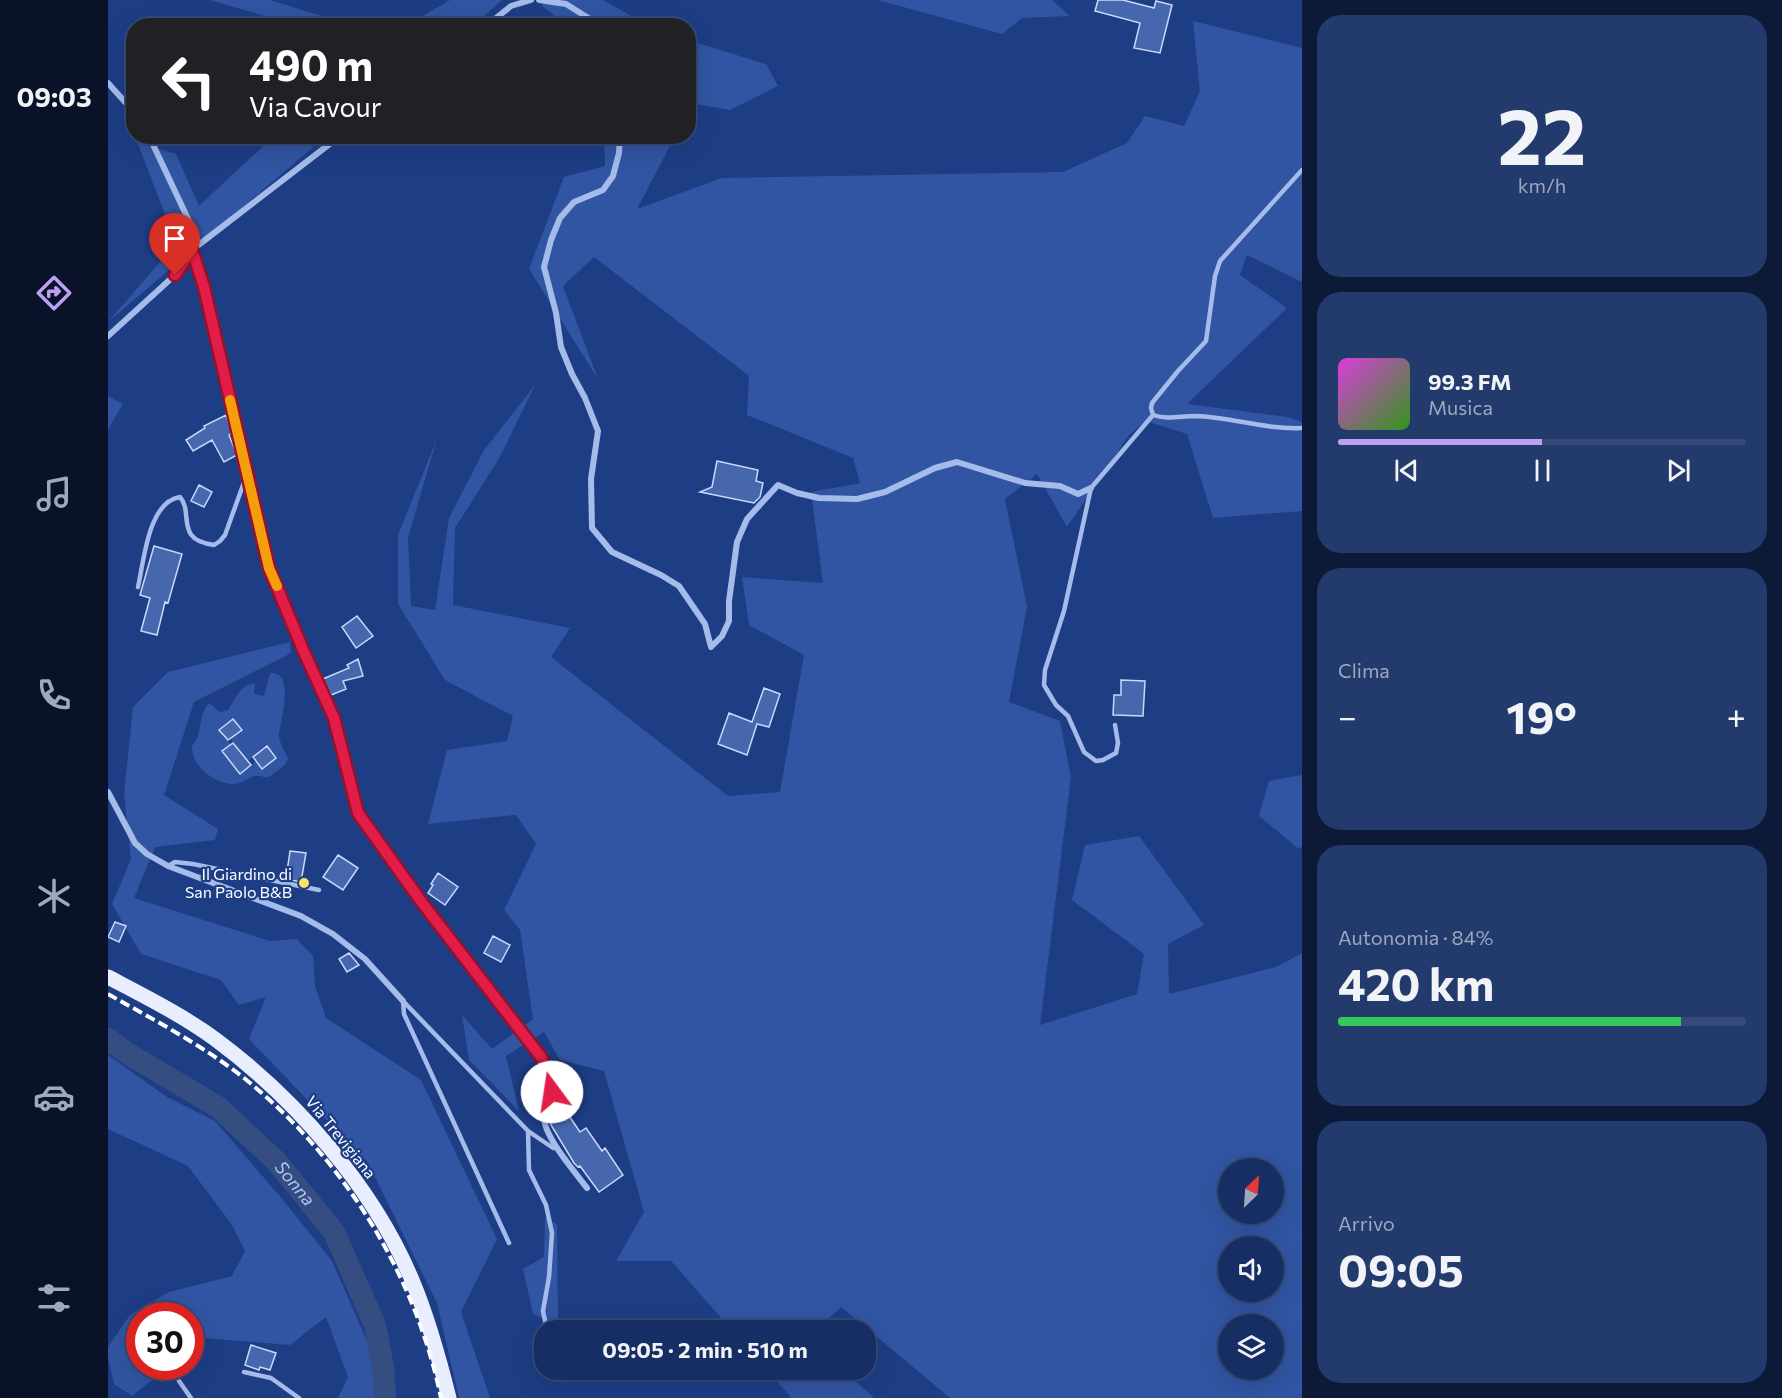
<!DOCTYPE html>
<html lang="it">
<meta charset="utf-8">
<style>
body{margin:0;font-family:Commissioner,sans-serif;background:#233a6d;color:#f1f3f6;height:100vh;display:flex;flex-direction:column;font-size:22px;white-space:nowrap}
*{box-sizing:border-box;margin:0}
p{font-size:20px;color:#9ea8bf}
.icon{flex:none;width:33px;height:33px;fill:none;stroke:currentColor;stroke-width:2;stroke-linecap:round;stroke-linejoin:round}
.map{position:relative;flex:1;overflow:hidden}
.details{display:flex;flex-direction:column;gap:15px;padding:15px;background:#0c1937;width:480px}
.details>*{flex:none}
.top-card{position:absolute;left:18px;top:18px;width:570px;height:126px;border-radius:24px;box-shadow:0 6px 24px #0002,0 0 0 2px #354a78;background:#202124;color:#fff;overflow:hidden}
.needle{width:39px;rotate:25deg}
.fabs{position:absolute;left:1110px;top:1158px;display:grid;gap:12px}
.fabs a{display:grid;place-items:center;width:66px;height:66px;border-radius:50%;background:#162e64;box-shadow:0 6px 24px #0002,0 0 0 2px #354a78;font-size:30px}
.speed{position:absolute;left:18px;top:1302px;display:flex;gap:12px;font-size:30px;font-weight:700;text-align:center}
.speed>*{display:grid;place-content:center;width:78px;height:78px;border-radius:50%;background:#162e64;box-shadow:0 6px 24px #0002,0 0 0 2px #354a78;line-height:1}
.speed .limit{border:9px solid #d22;background:#fff;color:#111}
.pin{position:absolute;display:grid;place-items:center;width:51px;height:51px;color:#fff;margin:-62px -26px;border-radius:50% 50% 50% 0;rotate:-45deg;box-shadow:0 0 6px #0007}
.pin .icon{rotate:45deg}
.me{position:absolute;width:66px;margin:-33px;rotate:346deg;stroke-linejoin:round;filter:drop-shadow(0 0 4px #0008)}
.turn{display:flex;align-items:center;gap:21px;height:126px;padding:0 24px;font-size:27px}
.turn .icon{width:78px;height:78px;stroke-width:2.5}
.turn b{display:block;font-size:42px;line-height:51px}
.big{font-size:45px;font-weight:700;line-height:1.1}
.details .widget{flex:1;display:flex;flex-direction:column;justify-content:center;gap:9px;min-width:0;padding:0 21px;border-radius:24px;background:#233a6d}
.details .dial{align-items:center;gap:0}
.dial b{font-size:78px;line-height:1}
.song{display:flex;align-items:center;gap:18px}
.cover{width:72px;height:72px;border-radius:9px;background:linear-gradient(135deg,hsl(300 70% 55%),hsl(110 70% 35%))}
.played{height:6px;border-radius:3px;background:linear-gradient(90deg,#bca0f2 50%,#354a78 50%)}
.keys{display:flex;justify-content:space-around;direction:ltr}
.heat{display:flex;justify-content:space-between;align-items:center;font-size:33px;direction:ltr}
.charge{height:9px;border-radius:4px;background:linear-gradient(90deg,#34c759 84%,#354a78 0)}
.trip{position:absolute;left:426px;top:1320px;width:342px;height:60px;border-radius:24px;background:#162e64;box-shadow:0 6px 24px #0002,0 0 0 2px #354a78;font-weight:700;line-height:60px;text-align:center}
main{display:flex;flex:1;min-height:0}
.tab-bar{display:flex;flex-direction:column;width:108px;justify-content:space-around;align-items:center;background:#091228;color:#9ea8bf}
.tab-bar .icon{width:42px;height:42px}
.tab-bar .on{color:#bca0f2}
.tab-bar b{font-size:27px;color:#f1f3f6}
.map>svg:first-child{display:block}
</style>
<main>
<nav class="tab-bar">
<b>09:03</b>
<svg class="icon on" aria-label="directions" viewBox="0 0 24 24"><path d="M12 3l9 9-9 9-9-9zM9 14v-3h6M13 9l2 2-2 2"/></svg>
<svg class="icon" aria-label="music" viewBox="0 0 24 24"><path d="M9 18V5l10-2v13"/><circle cx="6" cy="18" r="3"/><circle cx="16" cy="16" r="3"/></svg>
<svg class="icon" aria-label="phone" viewBox="0 0 24 24"><path d="M5 4h4l2 5-3 2q2 4 5 5l2-3 5 2v4C11 20 4 13 5 4z"/></svg>
<svg class="icon" aria-label="climate" viewBox="0 0 24 24"><path d="M12 3v18M4 7l16 10M4 17L20 7"/></svg>
<svg class="icon" aria-label="car" viewBox="0 0 24 24"><path d="M5 17H2v-5l4-1 3-4h7l3 4 3 1v5h-3M9 17h6M6 11h13"/><circle cx="7" cy="17" r="2"/><circle cx="17" cy="17" r="2"/></svg>
<svg class="icon" aria-label="filters" viewBox="0 0 24 24"><path d="M4 7h16M4 17h16"/><circle cx="9" cy="7" r="2"/><circle cx="15" cy="17" r="2"/></svg>
</nav>
<div class="map">
<svg width="1194" height="1398" viewBox="0 0 1194 1398">
<rect width="100%" height="100%" fill="#1d3d85"/>
<path fill="#3155a2" fill-rule="evenodd" d="M102,0H162L243,25H187Z
M342,0H394L366,25H299Z
M446,0H495L539,25H458L433,5Z
M770,0H944L962,16L914,18L894,34Z
M1085,21L1194,48V282L1139,255L1132,275L1179,308L1079,404L1180,417L1194,422V511L1105,518L1079,434L1038,421L1021,435L959,527L929,474L897,499L919,607L901,702L952,721L963,777L932,1025L1029,994L1036,954L964,900L977,845L1031,836L1096,925L1060,944L1061,994L1168,967L1194,953V1398H842L733,1307L708,1330H624L563,1261H508L536,1212L496,1071L452,1060L436,1032L398,1056L411,1111L361,1060L354,1015L384,1049L425,1019L412,930L396,910L428,844L408,815L320,824L339,750L399,741L405,716L337,680L290,604V535L329,439L300,537L303,606L327,610L341,518L376,450L427,385L392,457L347,528L345,605L462,628L443,657L620,796L672,792L696,655L641,625L634,577L715,583L703,492L752,483L745,458L639,415L641,376L486,257L455,286L490,379L421,269L456,177L497,166L496,136L564,137V142L529,209L614,178L955,172L1019,143L1037,116L1076,126L1092,91ZM1120,1168H1166V1214H1120ZM1120,1246H1166V1292H1120ZM1120,1324H1166V1370H1120Z
M580,40L658,64L670,86L622,110L581,103Z
M165,137H217L0,322L58,255L62,227L29,142L68,154L91,206Z
M0,396L15,404L0,429Z
M182,642L183,653L86,702L56,795L110,829L107,840L47,847L26,898L162,941L189,939L205,956L207,986L218,1018L313,1080L389,1239L353,1312L382,1398H351L329,1303L260,1163L141,1039L158,997L131,1005L113,980L33,954L4,904L23,859L16,794L25,707L60,672Z
M162,673C188,670 172,723 171,735C171,742 177,752 180,758L177,765L161,777C156,778 152,775 147,776C140,777 134,784 125,784C108,784 86,768 84,750C83,744 87,743 89,738C94,724 91,716 101,703L112,712L120,710C128,699 132,683 147,684L146,694L156,696ZM125,719L133,730L122,738L140,761L159,747L154,769L148,761L132,774L115,751L123,745L112,730Z
M1194,775V847L1191,849L1151,816L1161,781Z
M0,1055L59,1097L107,1121L175,1200L224,1261L284,1398H230L240,1377L218,1317L182,1345L83,1337L82,1316H32V1366L41,1367L48,1377L24,1396L6,1384L0,1358V1347L22,1315L61,1292L124,1276L137,1251L124,1225L80,1166L0,1129Z
M437,1218L449,1224L450,1326L425,1314L415,1269L436,1257Z
M659,1370H736L766,1398H681L682,1396Z"/>
<g fill="none" stroke-linecap="round" stroke-linejoin="round">
<path stroke="#364d82" stroke-width="22" id="s1" d="M0,1039L19,1053L110,1107L169,1162L226,1232L267,1325L275,1367L277,1398"/>
</g>
<path fill="#4667ad" stroke="#c9d8f8" stroke-width="1.5" d="M990,0H1015L1046,8L1048,1L1064,5L1052,53L1026,48L1032,23L987,11Z
M118,415L124,433L121,435L129,455L116,462L104,440L85,451L78,440L97,428L96,426Z
M609,461L650,470L648,481L655,483L652,497L646,503L592,492L604,487Z
M91,485L104,492L96,507L83,501Z
M46,546L74,554L60,603L57,602L49,635L33,631L42,598L32,595Z
M249,616L265,636L248,648L234,627Z
M250,659L255,676L235,681L238,689L223,695L215,679L241,668L239,665Z
M1013,680L1037,681L1035,716L1005,715L1006,695H1013Z
M656,688L672,694L661,727L649,724L639,755L610,744L621,713L644,722Z
M125,719L134,730L120,740L111,730Z
M125,743L143,765L132,774L114,751Z
M159,746L168,758L154,769L145,757Z
M182,851L198,853L193,882L178,879Z
M230,855L250,868L235,890L215,877Z
M330,873L350,887L337,905L320,893L325,885L323,884Z
M7,922L18,926L11,942L0,937Z
M385,936L402,945L393,962L376,953Z
M241,953L251,965L239,972L231,959Z
M455,1107L472,1132L478,1128L494,1151L497,1148L515,1175L491,1192L472,1166L470,1167L466,1163L443,1125L441,1117Z
M143,1345L168,1353L162,1370L152,1367L151,1370L137,1365Z
M46,1366H79L54,1381Z
M498,1370H530L531,1374L500,1381Z"/>
<g fill="none" stroke-linecap="round" stroke-linejoin="round">
<path stroke="#a5bbea" stroke-width="4.5" d="M1194,170L1112,261L1107,276L1098,341L1070,371L1044,403L1043,408L1045,415C1059,420 1072,416 1087,416C1123,417 1158,430 1194,428
M30,587C36,561 40,502 72,497C86,513 66,540 106,545L112,541L117,535L139,474
M1007,725L1010,743L1008,753L995,760L988,761L976,752L960,716L948,705L936,685L937,670L956,611L983,488L1045,415
M60,866L67,862L85,864L211,890
M295,1001L296,1014L401,1243
M295,1001L420,1131L445,1148H449
M420,1131L421,1170L438,1205L444,1233L441,1277L435,1311L439,1330
M136,1372L163,1378L191,1398
M71,1381L83,1398"/>
<path stroke="#a5bbea" stroke-width="6" d="M431,0L458,4L493,26
M378,26L403,6L423,0
M0,83L26,112
M41,136L81,221L84,250L96,287L161,568L196,652L227,718L250,813L315,904L433,1057L445,1081C444,1091 435,1109 436,1117C436,1137 467,1172 479,1188
M512,136L511,153L505,176L495,190L466,202L452,218L443,240L436,267L448,313L453,347L464,374L477,398L490,431L483,479L484,528L504,552L553,575L571,586L597,624L603,647L614,636L621,621V601L629,542L639,519L670,485L689,493L711,498L749,499L777,492L827,468L849,462L917,483L952,486L970,494L983,488
M0,336L67,275L84,250L232,136
M0,792L27,843L39,854L60,866L193,916L225,934L257,959L295,1001"/>
<path stroke="#e9eefe" stroke-width="15" d="M0,977C36,996 74,1015 107,1039C188,1099 265,1187 304,1280C320,1318 331,1358 341,1398"/>
<path stroke="#fff" stroke-width="4" stroke-dasharray="10 4.5" stroke-linecap="butt" d="M0,994C46,1020 94,1045 136,1078C235,1158 307,1273 333,1398"/>
</g>
<g fill="none" stroke-linecap="round" stroke-linejoin="round">
<defs>
<path id="route" d="M67,275L84,250L96,287L161,568L196,652L226,718L250,813L315,904L433,1057L445,1081L444,1092"/>
</defs>
<use href="#route" stroke="#92132f" stroke-width="15"/>
<use href="#route" stroke="#e11d48" stroke-width="10"/>
<path stroke="#f59e0b" stroke-width="10" d="M122,400L161,568L169,586"/>
</g>
<circle fill="#fae263" stroke="#1d3d85" stroke-width="2" cx="196" cy="883" r="6"/>
<g text-anchor="middle" stroke-width="4.5" stroke-linejoin="round" paint-order="stroke">
<g font-size="16" fill="#fff" stroke="#1d3d85" text-anchor="end">
<text x="184" y="880">Il Giardino di<tspan x="184" dy="18">San Paolo B&amp;B</tspan></text>
</g>
<g font-size="16" fill="#fff" stroke="#1d3d85">
<text transform="translate(233 1137) rotate(51)" y="6">Via Trevigiana</text>
</g>
<g font-size="18" font-style="italic" fill="#b0c6f2" stroke="#1d3d85">
<text dy="6" stroke="none"><textPath href="#s1" startOffset="238">Sonna</textPath></text>
</g>
</g>
</svg>
<div class="fabs">
<a><svg class="needle" viewBox="-14 -14 28 28"><path d="M0-13l5 13h-10z" fill="#e53935"/><path d="M0 13l5-13h-10z" fill="#9ea8bf"/></svg></a>
<a><svg class="icon" aria-label="sound" viewBox="0 0 24 24"><path d="M4 9h4l5-4v14l-5-4H4zM17 9q2 3 0 6"/></svg></a>
<a><svg class="icon" aria-label="layers" viewBox="0 0 24 24"><path d="M12 4l9 5-9 5-9-5zM3 14l9 5 9-5"/></svg></a>
</div>
<div class="speed"><div class="limit">30</div></div>
<div class="pin" style="left:67px;top:275px;background:#d93025"><svg class="icon" aria-label="arrive" viewBox="0 0 24 24"><path d="M6 21V4h12l-3 4 3 4H6"/></svg></div>
<svg class="me" style="left:444px;top:1092px" viewBox="-20 -20 40 40"><circle r="19" fill="#fff"/><path d="M0-13L10 11 0 6-10 11z" fill="#e11d48"/></svg>
<div class="trip">09:05 · 2 min · 510 m</div>
<div class="top-card">
<div class="turn"><svg class="icon" aria-label="left" viewBox="0 0 24 24"><path d="M17 20v-9H6M10 6l-5 5 5 5"/></svg><div><b>490 m</b>Via Cavour</div></div>
</div>
</div>
<section class="details">
<div class="widget dial"><b>22</b><p>km/h</p></div>
<div class="widget">
<div class="song"><i class="cover"></i><div><b>99.3 FM</b><p>Musica</p></div></div>
<div class="played"></div>
<div class="keys"><svg class="icon" aria-label="previous" viewBox="0 0 24 24"><path d="M18 5L8 12l10 7zM5 5v14"/></svg><svg class="icon" aria-label="pause" viewBox="0 0 24 24"><path d="M8 5v14M16 5v14"/></svg><svg class="icon" aria-label="next" viewBox="0 0 24 24"><path d="M6 5l10 7-10 7zM19 5v14"/></svg></div>
</div>
<div class="widget"><p>Clima</p>
<div class="heat"><a>−</a><b class="big">19°</b><a>+</a></div>
</div>
<div class="widget"><p>Autonomia · 84%</p><b class="big">420 km</b><div class="charge"></div></div>
<div class="widget"><p>Arrivo</p><b class="big">09:05</b></div>
</section>
</main>
